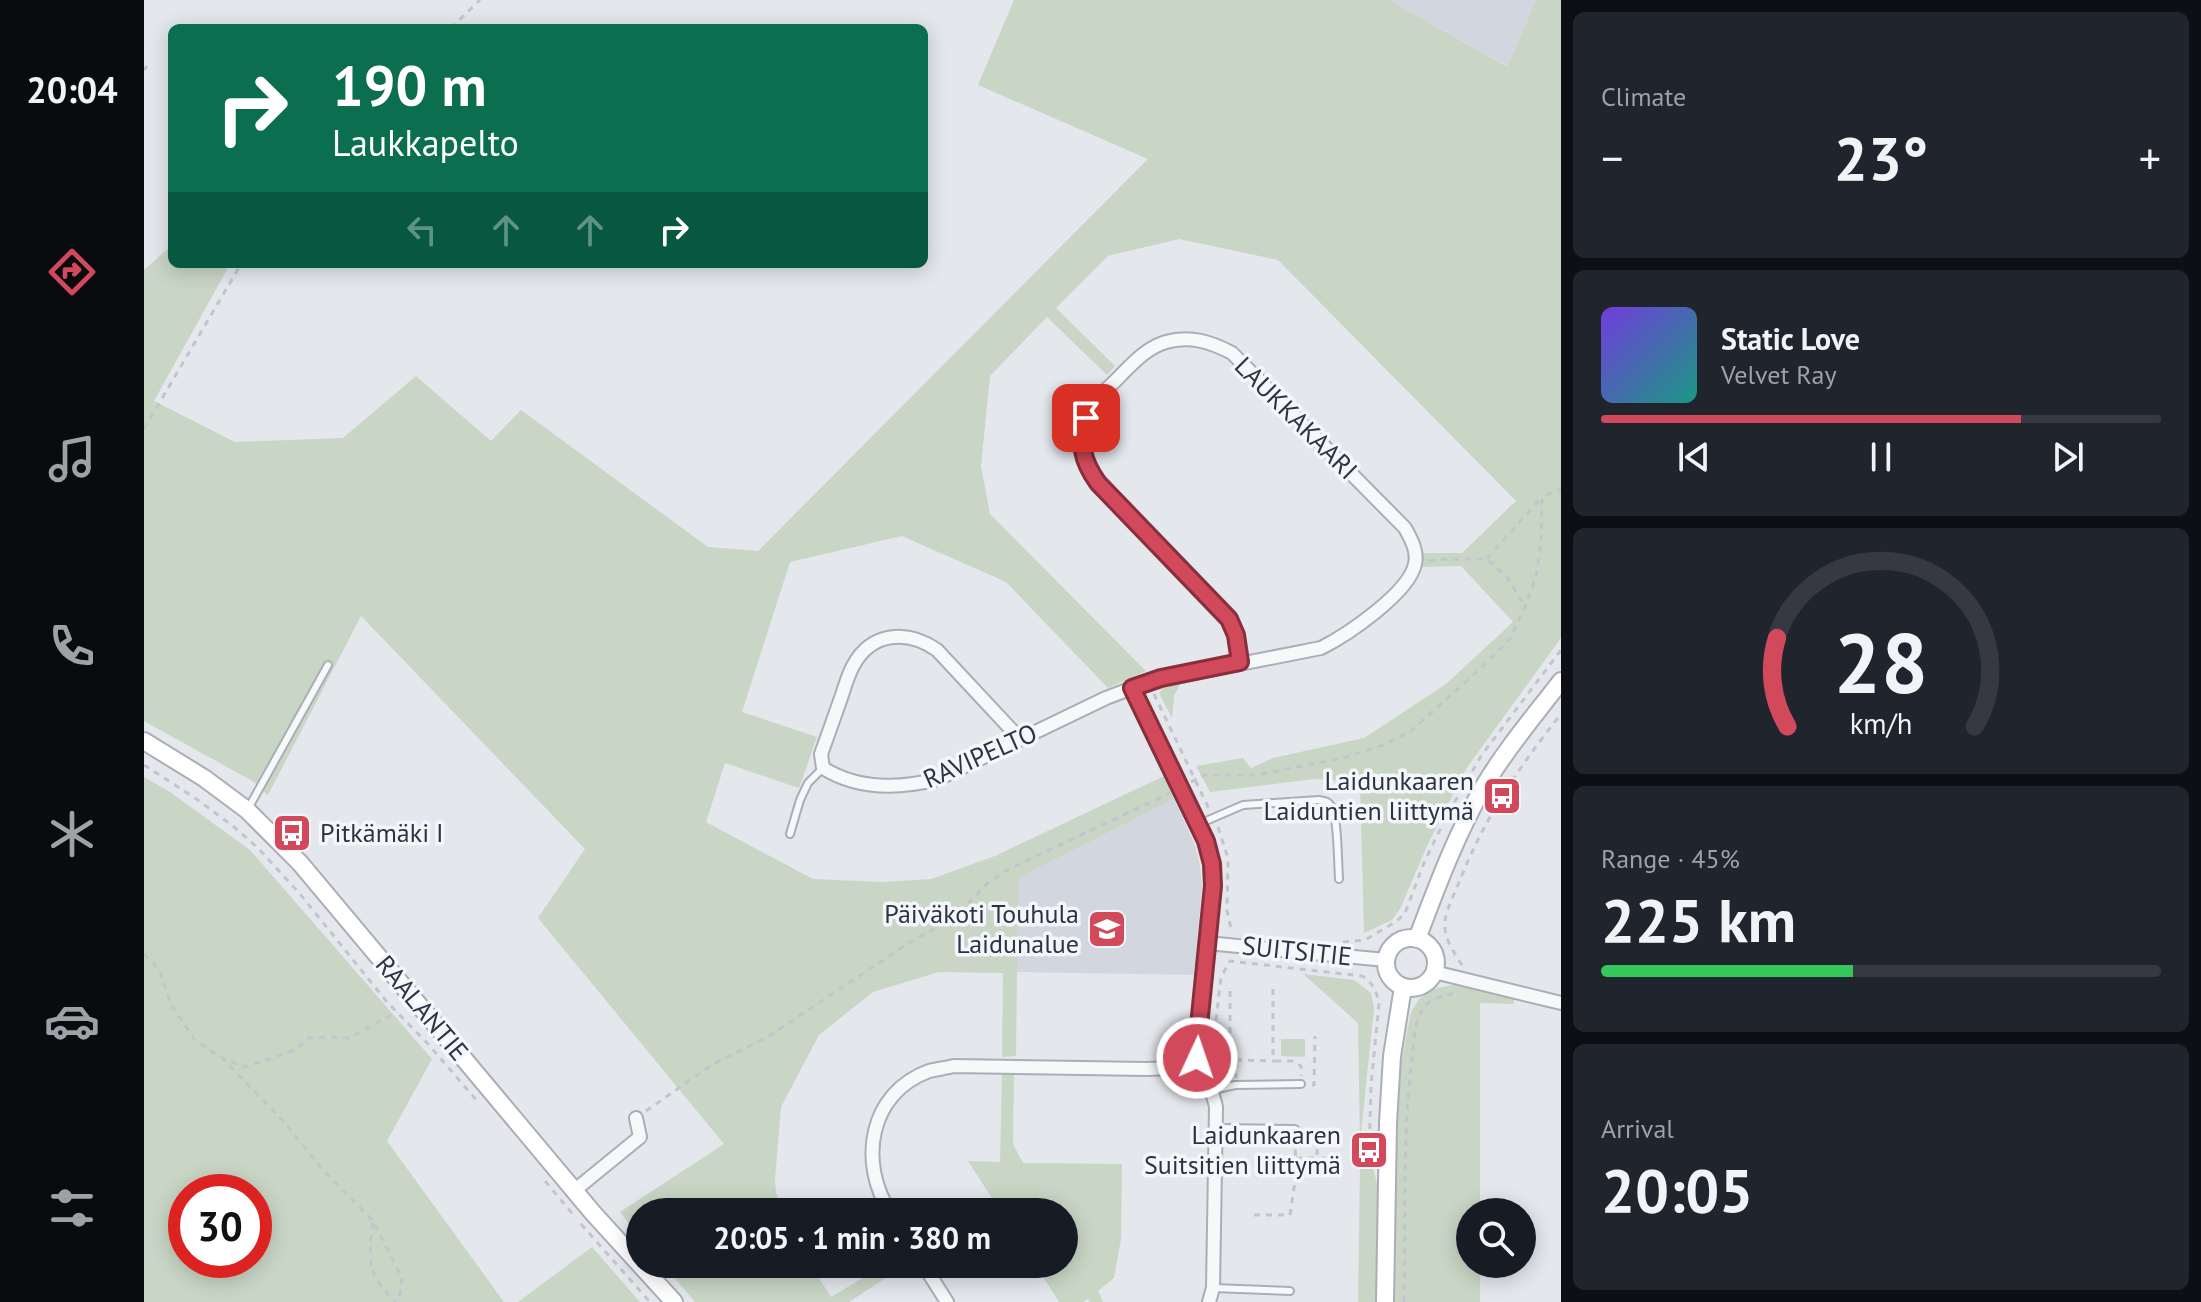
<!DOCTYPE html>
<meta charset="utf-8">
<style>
body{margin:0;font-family:"PT Sans",sans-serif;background:#20242c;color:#f1f3f6;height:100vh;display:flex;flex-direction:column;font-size:30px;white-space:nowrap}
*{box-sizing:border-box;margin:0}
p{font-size:26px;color:#9ea1a6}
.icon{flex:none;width:44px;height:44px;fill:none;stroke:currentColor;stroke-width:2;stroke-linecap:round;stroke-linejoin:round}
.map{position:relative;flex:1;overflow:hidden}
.sheet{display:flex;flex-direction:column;gap:12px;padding:12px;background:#0d0f14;width:640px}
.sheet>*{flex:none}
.guide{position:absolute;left:24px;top:24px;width:760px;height:244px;border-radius:12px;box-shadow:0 4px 20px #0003;background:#0b6e4f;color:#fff;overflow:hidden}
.fabs{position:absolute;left:1312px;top:1198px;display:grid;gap:16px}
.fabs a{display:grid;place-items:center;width:80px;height:80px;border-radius:50%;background:#171b24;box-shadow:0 4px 20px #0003;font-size:40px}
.speed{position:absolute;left:24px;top:1174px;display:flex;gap:16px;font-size:40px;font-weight:700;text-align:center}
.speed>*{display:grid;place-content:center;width:104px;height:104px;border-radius:50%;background:#171b24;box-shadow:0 4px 20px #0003;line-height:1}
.speed .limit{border:12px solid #d22;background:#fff;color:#111}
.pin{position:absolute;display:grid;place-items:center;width:68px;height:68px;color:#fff;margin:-34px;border-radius:16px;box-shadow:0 4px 12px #0006}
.me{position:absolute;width:88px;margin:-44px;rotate:3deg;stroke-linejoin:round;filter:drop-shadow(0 0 6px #0008)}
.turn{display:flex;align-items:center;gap:28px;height:168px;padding:0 32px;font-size:36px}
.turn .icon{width:104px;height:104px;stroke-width:2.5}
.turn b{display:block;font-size:56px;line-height:68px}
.lanes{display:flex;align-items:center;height:76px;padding:0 32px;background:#0003;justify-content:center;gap:40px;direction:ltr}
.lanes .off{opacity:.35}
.big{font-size:60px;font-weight:800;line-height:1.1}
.sheet .card{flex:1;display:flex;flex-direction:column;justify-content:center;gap:12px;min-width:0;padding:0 28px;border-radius:12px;background:#20242c}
.sheet .dial{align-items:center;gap:0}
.dial svg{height:208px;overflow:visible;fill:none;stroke:#363941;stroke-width:7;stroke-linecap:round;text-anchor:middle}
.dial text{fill:#f1f3f6;stroke:none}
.song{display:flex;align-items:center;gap:24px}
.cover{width:96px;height:96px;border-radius:12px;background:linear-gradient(135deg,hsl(260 70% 55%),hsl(170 70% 35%))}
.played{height:8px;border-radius:4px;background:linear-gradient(90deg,#d1495b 75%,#363941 75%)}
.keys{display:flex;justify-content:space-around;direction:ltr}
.heat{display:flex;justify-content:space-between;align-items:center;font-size:44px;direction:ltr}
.charge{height:12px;border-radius:6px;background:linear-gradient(90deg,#34c759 45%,#363941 0)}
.trip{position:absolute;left:482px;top:1198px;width:452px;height:80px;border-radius:40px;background:#171b24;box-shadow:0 4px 20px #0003;font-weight:800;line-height:80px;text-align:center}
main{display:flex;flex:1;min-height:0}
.menu{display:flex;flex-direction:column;width:144px;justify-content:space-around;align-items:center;background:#090b0e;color:#9ea1a6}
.menu .icon{width:56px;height:56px}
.menu .on{color:#d1495b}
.menu b{font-size:36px;color:#f1f3f6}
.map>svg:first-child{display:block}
</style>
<main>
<nav class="menu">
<b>20:04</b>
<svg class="icon on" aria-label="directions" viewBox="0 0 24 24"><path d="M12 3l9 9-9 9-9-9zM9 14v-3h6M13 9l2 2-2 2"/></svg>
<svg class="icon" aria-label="music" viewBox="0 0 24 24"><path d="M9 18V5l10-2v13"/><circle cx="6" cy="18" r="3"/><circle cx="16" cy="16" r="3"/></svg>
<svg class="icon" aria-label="phone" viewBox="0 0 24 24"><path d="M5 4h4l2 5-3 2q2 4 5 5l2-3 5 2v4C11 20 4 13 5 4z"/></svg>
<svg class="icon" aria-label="climate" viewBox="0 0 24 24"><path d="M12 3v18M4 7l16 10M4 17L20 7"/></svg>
<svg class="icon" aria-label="car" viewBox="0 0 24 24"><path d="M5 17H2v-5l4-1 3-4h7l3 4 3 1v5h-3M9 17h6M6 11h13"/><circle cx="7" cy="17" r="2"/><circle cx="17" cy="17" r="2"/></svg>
<svg class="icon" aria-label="filters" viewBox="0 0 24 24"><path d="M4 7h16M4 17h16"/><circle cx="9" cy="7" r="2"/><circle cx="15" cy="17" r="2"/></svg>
</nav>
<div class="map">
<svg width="1417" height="1302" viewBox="0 0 1417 1302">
<rect width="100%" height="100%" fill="#e4e7ec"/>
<path fill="#d2d6de" d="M1245,0H1392L1365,67Z
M1030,799L1051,845L1056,866L1058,886L1050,975L873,972V878Z"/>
<path fill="#c9d6c5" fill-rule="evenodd" d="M870,0H1245L1364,67L1392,0H1417V638L1322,769L1283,846L1256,909L1248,920L1220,933L1216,782L1170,779L1066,792L1052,766L1099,758L1107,768L1129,758L1220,738L1302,684L1369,622L1317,566L1279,567V553H1318L1372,501L1134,260L1035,239L964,256L912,308L971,366L963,375L903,317L846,376L837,466L846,514L1002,671L964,688L862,582L758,536L646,562L598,712L673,737L655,788L581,763L562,822L669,879L739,882L787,879L851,856L1020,776L1030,799L874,878L872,1056L858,1057L859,973L795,972L729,992L675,1035L637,1107L631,1179L632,1193L640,1212H496V1237L476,1212L580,1144L394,918L441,849L217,616L124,795L110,782L0,721V270L28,245V264H86L10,401L91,442L199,438L272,376L347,441L377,410L564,547L614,551L1004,159L834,85Z
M1037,682L1030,696L1028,718L1015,693L1020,687Z
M0,777L26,792L106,850L288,1059L243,1141L360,1302H0ZM42,1192H110V1260H42Z
M1159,974L1210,980L1227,993L1230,1008L1216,1143L1214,1023Z
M1310,985L1370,999V1004L1336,1003V1212H1326V1264H1336V1302H1249L1254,1077L1267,1012L1275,999L1288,989Z
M1137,1039H1161V1057L1137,1056Z
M858,1074H870L869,1144L879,1163L978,1164L977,1239L970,1278L954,1291L959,1302H946L944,1299L939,1302H915L891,1264H920V1212H857L824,1161L856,1162Z
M1216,1165L1229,1167L1237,1200L1234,1302H1214Z
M448,1247L496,1302H374Z
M519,1264H666L687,1297L742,1264H763L705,1302H551Z"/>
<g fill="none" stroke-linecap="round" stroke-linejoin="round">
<defs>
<path id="lane" d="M105,807L184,665
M1055,824L1099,805L1175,800C1180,801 1184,801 1187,806C1194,814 1194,866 1195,879
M646,834L656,800L664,783L679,768
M1069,1090L1091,1085L1157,1084
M1072,1128L1151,1129
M1069,1288L1146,1291"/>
<path id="street" d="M988,688L1062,841L1068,864L1069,886L1053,1046C1054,1067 1068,1086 1072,1107L1069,1288L1065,1302
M876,739L793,650C763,629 727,632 709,666C704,675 701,686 698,695C691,715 684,735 677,754L679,768C714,790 755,789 794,779L962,698L1004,682L1177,648C1203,635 1265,593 1271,564C1274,551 1267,539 1261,528L1088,353C1067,342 1046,335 1022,342C1004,347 990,362 977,375C969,384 958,392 951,402C930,427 937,458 954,483L1085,619L1092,635L1096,662
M1063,943L1242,960
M1290,972L1417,1003
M431,1190L496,1137L492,1118
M746,1212C714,1162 725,1093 785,1071C793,1069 802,1068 810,1066L1003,1069L1028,1068L1053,1058
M779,1264L803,1302"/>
<path id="secondary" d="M0,741L60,778L103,810L156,863L449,1213L530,1302
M1242 963a25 25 0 1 1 50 0a25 25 0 1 1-50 0Z
M1273,939C1293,886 1312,835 1340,786C1362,749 1391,715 1417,681
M1241,1302L1244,1123L1248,1056L1259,987"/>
</defs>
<use href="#lane" stroke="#a9aeb7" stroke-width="10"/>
<use href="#street" stroke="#a9aeb7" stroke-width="16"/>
<use href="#secondary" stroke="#a9aeb7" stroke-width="20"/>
<path stroke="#c2c5cb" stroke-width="3" stroke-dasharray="6 6" stroke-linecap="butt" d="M307,28L336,0
M0,70L3,66
M0,429L97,264
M1343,559L1396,499
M1285,561L1301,559H1343L1363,577L1381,607
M1010,694L1065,809
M0,765L54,800L90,827L113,847L156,894L243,1002L284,1044L334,1102
M1047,782L1060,775H1113L1203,757L1240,745L1268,730L1336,669L1366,639L1381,607L1392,576L1397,545L1398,497L1417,489
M1074,827L1084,858L1083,911L1088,933
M1199,942L1221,940L1253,921L1261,913L1280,863L1302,817L1337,756L1417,650
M0,954L16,971L27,1005L51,1040L76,1057L101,1067L150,1050L165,1038L186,1037L205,1038L253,1012
M1318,965C1310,952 1299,938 1301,921C1303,907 1311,893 1316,880C1341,817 1375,767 1417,714
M1129,989V1056L1132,1061H1148L1157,1066V1076
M1086,991V1049L1092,1060V1078
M1068,1056L1077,977L1086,961L1218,976C1229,983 1232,990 1235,1003L1227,1085L1225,1158
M77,1057L142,1124L178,1169L229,1221L258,1278L255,1302
M1092,1060L1132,1061
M1168,1085H1170L1171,1036
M502,1111L569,1064L622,1038L768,941L808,919L845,882L865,869L1026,793
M1152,1158H1173V1137H1159
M1152,1170H1180V1158H1173
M401,1181L432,1218
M1110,1215H1146L1152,1175L1151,1139
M229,1223C224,1261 223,1275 252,1302
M437,1224L506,1302
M1260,1302C1262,1221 1258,1138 1268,1058C1270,1043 1270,1023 1278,1010C1285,997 1302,996 1314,992"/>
<use href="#lane" stroke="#f7f8fa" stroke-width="6"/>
<use href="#street" stroke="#f7f8fa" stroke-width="12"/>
<use href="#secondary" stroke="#fff" stroke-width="16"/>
</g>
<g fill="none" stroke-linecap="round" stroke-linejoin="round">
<defs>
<path id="route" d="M942,418C936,446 937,459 954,483L1085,619L1092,635L1096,662L1017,678L988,688L1062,841L1068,864L1069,886L1053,1046V1058"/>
</defs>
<use href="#route" stroke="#882f3b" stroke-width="20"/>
<use href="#route" stroke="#d1495b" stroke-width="14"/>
</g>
<defs>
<symbol id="bus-square" viewBox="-11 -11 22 22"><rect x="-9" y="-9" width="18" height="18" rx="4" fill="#d1495b" stroke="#f4f6f9"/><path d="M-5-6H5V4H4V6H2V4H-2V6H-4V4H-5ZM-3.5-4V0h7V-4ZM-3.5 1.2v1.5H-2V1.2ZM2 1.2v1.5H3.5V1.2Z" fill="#fff"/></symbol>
<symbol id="school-square" viewBox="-11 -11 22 22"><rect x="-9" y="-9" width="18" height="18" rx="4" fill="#d1495b" stroke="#f4f6f9"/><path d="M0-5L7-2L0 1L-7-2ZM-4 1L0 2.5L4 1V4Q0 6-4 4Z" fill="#fff"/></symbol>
</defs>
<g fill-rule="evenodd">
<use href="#bus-square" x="1336" y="774" width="44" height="44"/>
<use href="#bus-square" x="126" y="811" width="44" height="44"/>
<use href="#school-square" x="941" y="907" width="44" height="44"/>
<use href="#bus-square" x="1203" y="1128" width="44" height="44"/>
</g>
<g text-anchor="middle" stroke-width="7" stroke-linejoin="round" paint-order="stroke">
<g font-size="26" fill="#2b3445" stroke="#f4f6f9">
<text transform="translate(1152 418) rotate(45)" y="9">LAUKKAKAARI</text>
<text transform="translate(836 756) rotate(-24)" y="9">RAVIPELTO</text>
<text transform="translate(1153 951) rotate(6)" y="9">SUITSITIE</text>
<text transform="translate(278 1008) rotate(50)" y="9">RAALANTIE</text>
</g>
<g font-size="26" fill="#2b3445" stroke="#f4f6f9" text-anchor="end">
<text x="1330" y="790">Laidunkaaren<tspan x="1330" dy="30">Laiduntien liittymä</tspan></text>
<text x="176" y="842" text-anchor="start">Pitkämäki I</text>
<text x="935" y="923">Päiväkoti Touhula<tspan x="935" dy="30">Laidunalue</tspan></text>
<text x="1197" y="1144">Laidunkaaren<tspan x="1197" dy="30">Suitsitien liittymä</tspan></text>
</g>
</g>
</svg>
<div class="fabs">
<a><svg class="icon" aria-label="search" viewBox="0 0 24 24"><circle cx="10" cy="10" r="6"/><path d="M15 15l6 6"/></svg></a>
</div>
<div class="speed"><div class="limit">30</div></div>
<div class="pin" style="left:942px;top:418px;background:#d93025"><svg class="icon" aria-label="arrive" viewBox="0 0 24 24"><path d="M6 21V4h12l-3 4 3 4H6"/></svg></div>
<svg class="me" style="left:1053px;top:1058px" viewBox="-20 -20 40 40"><circle r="17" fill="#d1495b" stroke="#fff" stroke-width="3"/><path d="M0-11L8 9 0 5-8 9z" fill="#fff"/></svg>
<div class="trip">20:05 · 1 min · 380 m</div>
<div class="guide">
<div class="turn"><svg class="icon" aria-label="right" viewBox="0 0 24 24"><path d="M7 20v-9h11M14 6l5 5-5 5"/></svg><div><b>190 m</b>Laukkapelto</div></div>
<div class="lanes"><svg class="icon off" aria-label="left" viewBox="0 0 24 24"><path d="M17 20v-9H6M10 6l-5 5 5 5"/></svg><svg class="icon off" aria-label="ahead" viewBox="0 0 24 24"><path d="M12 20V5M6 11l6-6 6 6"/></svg><svg class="icon off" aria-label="ahead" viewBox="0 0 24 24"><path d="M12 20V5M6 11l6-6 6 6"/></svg><svg class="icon" aria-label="right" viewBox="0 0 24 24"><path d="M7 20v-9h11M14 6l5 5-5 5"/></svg></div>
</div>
</div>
<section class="sheet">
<div class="card"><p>Climate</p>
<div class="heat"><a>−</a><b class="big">23°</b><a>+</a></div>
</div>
<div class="card">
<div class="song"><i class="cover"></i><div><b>Static Love</b><p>Velvet Ray</p></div></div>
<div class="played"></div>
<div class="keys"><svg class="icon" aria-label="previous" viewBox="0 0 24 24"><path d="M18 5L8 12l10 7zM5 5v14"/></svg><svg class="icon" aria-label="pause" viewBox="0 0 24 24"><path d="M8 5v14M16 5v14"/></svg><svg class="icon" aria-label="next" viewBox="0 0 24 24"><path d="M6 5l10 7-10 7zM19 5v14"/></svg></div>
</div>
<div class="card dial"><svg viewBox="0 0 100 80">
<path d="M14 69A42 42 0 1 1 86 69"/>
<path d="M14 69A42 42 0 0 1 10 35" stroke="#d1495b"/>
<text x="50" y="56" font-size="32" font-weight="700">28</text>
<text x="50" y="72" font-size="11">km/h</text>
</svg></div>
<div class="card"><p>Range · 45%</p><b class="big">225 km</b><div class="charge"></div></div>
<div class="card"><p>Arrival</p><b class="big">20:05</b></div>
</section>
</main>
